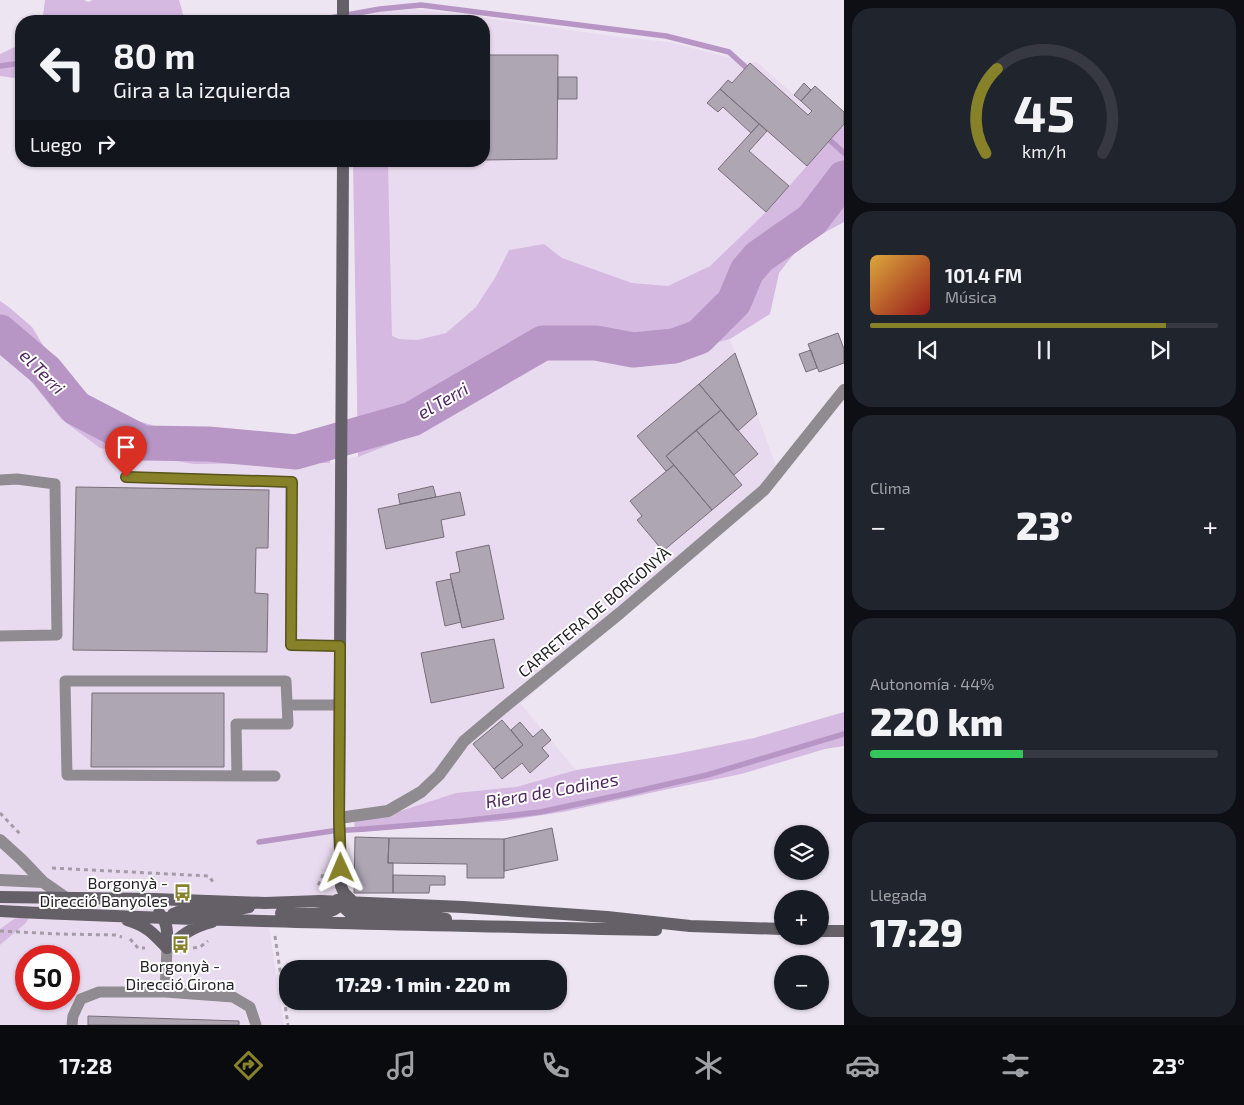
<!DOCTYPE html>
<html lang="es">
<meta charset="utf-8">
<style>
body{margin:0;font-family:"Exo 2",sans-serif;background:#20242c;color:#f1f3f6;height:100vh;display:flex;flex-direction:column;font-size:19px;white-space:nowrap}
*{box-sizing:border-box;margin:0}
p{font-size:16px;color:#9ea1a6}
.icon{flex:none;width:28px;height:28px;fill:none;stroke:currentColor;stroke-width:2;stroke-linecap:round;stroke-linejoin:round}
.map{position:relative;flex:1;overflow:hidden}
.side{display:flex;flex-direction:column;gap:8px;padding:8px;background:#0d0f14;width:400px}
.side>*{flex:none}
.hud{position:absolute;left:15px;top:15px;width:475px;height:152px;border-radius:20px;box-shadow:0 1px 4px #0004;background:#171b24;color:#f1f3f6;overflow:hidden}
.fabs{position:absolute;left:774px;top:825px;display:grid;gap:10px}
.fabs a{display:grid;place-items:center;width:55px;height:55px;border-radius:50%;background:#171b24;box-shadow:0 1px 4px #0004;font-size:25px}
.speed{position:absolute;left:15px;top:945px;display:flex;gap:10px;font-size:25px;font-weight:700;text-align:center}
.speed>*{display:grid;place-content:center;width:65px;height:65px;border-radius:50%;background:#171b24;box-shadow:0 1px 4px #0004;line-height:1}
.speed .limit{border:8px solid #d22;background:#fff;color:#111}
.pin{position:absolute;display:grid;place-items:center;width:42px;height:42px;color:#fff;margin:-51px -21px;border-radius:50% 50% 50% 0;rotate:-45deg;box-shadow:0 0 5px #0007}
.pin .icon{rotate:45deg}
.me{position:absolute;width:55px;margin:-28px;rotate:359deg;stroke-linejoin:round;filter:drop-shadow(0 0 4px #0008)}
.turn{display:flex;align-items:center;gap:18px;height:105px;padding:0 15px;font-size:22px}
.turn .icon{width:65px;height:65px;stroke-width:2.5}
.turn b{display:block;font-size:35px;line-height:42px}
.then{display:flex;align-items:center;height:48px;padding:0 15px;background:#0003;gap:10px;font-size:19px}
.big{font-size:38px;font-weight:800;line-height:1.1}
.side .tile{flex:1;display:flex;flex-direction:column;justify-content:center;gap:8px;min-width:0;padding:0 18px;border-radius:20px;background:#20242c}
.side .dial{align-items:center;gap:0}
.dial svg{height:130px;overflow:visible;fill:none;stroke:#363941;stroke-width:7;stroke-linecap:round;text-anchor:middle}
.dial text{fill:#f1f3f6;stroke:none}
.song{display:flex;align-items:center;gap:15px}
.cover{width:60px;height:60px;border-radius:8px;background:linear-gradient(135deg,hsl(40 70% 55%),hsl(0 70% 35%))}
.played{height:5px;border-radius:2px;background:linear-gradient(90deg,#878129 85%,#363941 85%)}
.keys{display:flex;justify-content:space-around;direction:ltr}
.heat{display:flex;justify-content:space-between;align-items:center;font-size:28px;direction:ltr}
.charge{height:8px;border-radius:4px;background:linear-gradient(90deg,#34c759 44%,#363941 0)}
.trip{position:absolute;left:279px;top:960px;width:288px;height:50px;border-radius:20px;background:#171b24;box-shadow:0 1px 4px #0004;font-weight:800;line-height:50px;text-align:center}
.tab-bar{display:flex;height:80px;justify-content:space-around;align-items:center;background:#090b0e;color:#9ea1a6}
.tab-bar .icon{width:35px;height:35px}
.tab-bar .selected{color:#878129}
.tab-bar b{font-size:22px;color:#f1f3f6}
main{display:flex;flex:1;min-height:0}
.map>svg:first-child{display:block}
</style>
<main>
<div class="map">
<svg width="844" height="1025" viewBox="0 0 844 1025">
<rect width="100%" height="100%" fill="#eee5f2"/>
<path fill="#e9dbef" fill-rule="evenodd" d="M399,6L620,37L670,42L750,63L757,62L794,95L804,83L811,90L815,86L844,112V124L766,212L710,266L668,287L632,283L562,258L544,244L509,250L496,276L476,307L446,333L417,340L398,339L392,336L388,161H484V21H352Z
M730,339L780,477L586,646L521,704L576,770L516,787L456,793L382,817L338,822V918L267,914L284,1025H0V945L26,923L14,919L0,929V353L22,370L61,419L194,464L335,463L364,454L424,431L437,423L493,375L546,353L559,350L622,362L632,365ZM26,956H69V999H26Z"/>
<path fill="#d5b9e1" d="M45,0H84L88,2L93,0H179L182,10L184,21H38L43,16Z
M21,41V76L14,78L0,76V54L15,47Z
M844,124V222L800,246L779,273L770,314L730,339L632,365L622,362L559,350L546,353L493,375L437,423L424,431L358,457L353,161H388L392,336L399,339L417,340L446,333L476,307L496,276L509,250L544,244L562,258L632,283L668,286L710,266L766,212Z
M0,301L10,308L32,327L58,370L93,399L138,421L179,433H249L331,436L330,463L194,464L100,448L61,419L22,370L0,353Z
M844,712V746L825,749L741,774L664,790L563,812L503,821L355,832L354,820L382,817L456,793L516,787L576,770L676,754L754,738Z
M30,915L26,923L0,945V929L14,919Z"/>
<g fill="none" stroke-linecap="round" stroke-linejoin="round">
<path stroke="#b796c5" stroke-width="5.5" d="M186,21L192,20L203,21
M278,21L324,19L380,9L421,5L666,36L729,52L751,72
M0,66L21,63
M824,135L844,153
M259,842L332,831L365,829L462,821L540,812L625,794L707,775L844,734"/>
<path stroke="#b796c5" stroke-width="35" d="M0,332L46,371L76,408L143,443L208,444L296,452L412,419L543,343H596L633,350L674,346L699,337L734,302L747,271L759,257L812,220L844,178"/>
</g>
<path fill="#afa6b3" stroke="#776e7a" d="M484,55H558L557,159L484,160Z
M750,63L808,115L812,111L801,101L815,86L844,112V124L807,166L720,89L728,80L732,83Z
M558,77H577V99H558Z
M804,83L811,90L801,101L794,95Z
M720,89L759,124L751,133L723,107L718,112L707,103Z
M759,124L767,131L749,151L789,186L766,212L718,169Z
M838,333L844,349V363L819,372L808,344Z
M811,350L817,368L806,372L799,354Z
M735,353L757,414L738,431L699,384Z
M699,384L721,410L666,456L674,465L666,471L637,436Z
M721,410L758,454L734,475L696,430Z
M696,430L742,485L712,510L666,456Z
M674,465L712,510L663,551L637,520L642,516L630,501Z
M433,486L436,497L400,504L398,494Z
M76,487L269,490L268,548H256L255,593L268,594L267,652L73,650Z
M460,492L465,515L441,520L444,537L386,549L378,509Z
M489,545L504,619L462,628L450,574L460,572L456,552Z
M451,579L461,622L445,626L436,582Z
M494,639L504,688L431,703L421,653Z
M92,693H224V767H91Z
M502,720L523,745L494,769L473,744Z
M520,722L533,737L542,729L551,740L542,748L549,756L530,773L522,763L502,779L494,769L523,745L511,730Z
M552,828L558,860L504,871V839Z
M355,837L389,838L388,863H393V893H354Z
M389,838L504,839V878H467V864L388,863Z
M393,875L445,876V885H430L429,893H393Z
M88,1016L239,1021V1025H88Z"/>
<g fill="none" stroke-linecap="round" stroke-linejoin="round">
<path stroke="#a39ca6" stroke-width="3" stroke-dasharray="4 4" stroke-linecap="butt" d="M0,813L22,836
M52,868L209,876L215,885
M318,885L322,879L323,870
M0,931L59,934L115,935L122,937
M275,936L288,1025
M130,939L138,948H145
M193,948L200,947L208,941"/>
<path stroke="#8f8b91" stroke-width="11" d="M126,477L291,482V645L340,646
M0,480L17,479L55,484L57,635L0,636
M287,705H340
M237,776L236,724H288L286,681H65L67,775L275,776
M165,992L167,948
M72,1025L73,1016L81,999L99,992H165L233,997L250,1007L256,1025"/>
<path stroke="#8f8b91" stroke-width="12" d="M339,818L388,811L421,792L439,775L464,741L502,709L620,613L764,490L844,390
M0,840L22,860L43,882L66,898
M0,880L43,882"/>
<path stroke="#655f67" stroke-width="12" d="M343,21V0
M343,161L339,818L341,886L344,893L354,903
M0,897L154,899L265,903L320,901L463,907L607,917L690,926L782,929
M337,900L338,902L350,913L356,914L431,917L446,919
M0,911C218,922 437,925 656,930
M159,913C169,924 167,934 167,948
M281,913C298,913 334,920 343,900
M173,914L183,910H233L249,907
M127,920C147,926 153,933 167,948
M820,931H844
M167,948C182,935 192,927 212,922"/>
</g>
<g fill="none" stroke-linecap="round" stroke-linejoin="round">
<defs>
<path id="route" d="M126,477L292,482L291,645L340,646L339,818L341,868"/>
</defs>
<use href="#route" stroke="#58541b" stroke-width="12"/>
<use href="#route" stroke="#878129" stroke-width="9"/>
</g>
<defs>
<symbol id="bus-bare" viewBox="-9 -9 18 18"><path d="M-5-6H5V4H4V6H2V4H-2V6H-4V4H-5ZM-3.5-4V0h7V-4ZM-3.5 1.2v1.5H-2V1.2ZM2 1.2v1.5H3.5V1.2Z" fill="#878129" stroke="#fff" stroke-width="2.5" paint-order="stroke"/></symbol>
</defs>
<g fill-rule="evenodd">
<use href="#bus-bare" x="170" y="880" width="25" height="25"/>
<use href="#bus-bare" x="168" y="932" width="25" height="25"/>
</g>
<g text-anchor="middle" stroke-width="4" stroke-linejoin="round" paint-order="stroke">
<g font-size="16" fill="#252126" stroke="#fff">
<text transform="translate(594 612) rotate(-40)" y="6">CARRETERA DE BORGONYÀ</text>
</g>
<g font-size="16" fill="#252126" stroke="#fff" text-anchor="end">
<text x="168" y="889">Borgonyà -<tspan x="168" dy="18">Direcció Banyoles</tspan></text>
<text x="180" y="972" text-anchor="middle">Borgonyà -<tspan x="180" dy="18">Direcció Girona</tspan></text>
</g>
<g font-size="18" font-style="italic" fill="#502660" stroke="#fff">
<text transform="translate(42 372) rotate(45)" y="6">el Terri</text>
<text transform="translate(443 401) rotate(-30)" y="6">el Terri</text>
<text transform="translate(552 791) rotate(-10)" y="6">Riera de Codines</text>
</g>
</g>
</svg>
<div class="fabs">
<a><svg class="icon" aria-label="layers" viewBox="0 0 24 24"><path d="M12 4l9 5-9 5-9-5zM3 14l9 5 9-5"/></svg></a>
<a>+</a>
<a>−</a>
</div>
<div class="speed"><div class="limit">50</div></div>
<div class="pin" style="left:126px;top:477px;background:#d93025"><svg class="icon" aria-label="arrive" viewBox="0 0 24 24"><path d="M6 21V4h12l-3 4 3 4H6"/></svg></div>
<svg class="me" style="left:341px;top:868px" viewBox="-20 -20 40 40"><path d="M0-17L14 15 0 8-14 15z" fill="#878129" stroke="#fff" stroke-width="4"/></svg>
<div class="trip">17:29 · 1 min · 220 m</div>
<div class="hud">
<div class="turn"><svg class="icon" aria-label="left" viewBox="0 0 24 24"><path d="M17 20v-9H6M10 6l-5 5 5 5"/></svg><div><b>80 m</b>Gira a la izquierda</div></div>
<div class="then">Luego<svg class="icon" aria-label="right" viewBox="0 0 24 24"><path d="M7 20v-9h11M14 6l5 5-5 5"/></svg></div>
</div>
</div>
<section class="side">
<div class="tile dial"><svg viewBox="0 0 100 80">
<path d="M14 69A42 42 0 1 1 86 69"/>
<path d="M14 69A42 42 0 0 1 21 17" stroke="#878129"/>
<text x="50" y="56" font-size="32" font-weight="700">45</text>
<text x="50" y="72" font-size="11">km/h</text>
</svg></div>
<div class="tile">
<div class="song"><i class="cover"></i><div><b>101.4 FM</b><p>Música</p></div></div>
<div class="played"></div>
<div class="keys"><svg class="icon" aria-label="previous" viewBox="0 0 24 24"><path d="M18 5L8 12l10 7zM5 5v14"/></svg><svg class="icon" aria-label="pause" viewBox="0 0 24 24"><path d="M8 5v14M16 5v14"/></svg><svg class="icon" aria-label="next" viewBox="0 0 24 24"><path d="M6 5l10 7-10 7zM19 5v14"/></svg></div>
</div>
<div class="tile"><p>Clima</p>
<div class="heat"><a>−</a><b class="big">23°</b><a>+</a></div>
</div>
<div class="tile"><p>Autonomía · 44%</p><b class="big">220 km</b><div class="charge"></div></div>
<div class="tile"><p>Llegada</p><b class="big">17:29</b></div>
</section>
</main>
<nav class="tab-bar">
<b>17:28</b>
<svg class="icon selected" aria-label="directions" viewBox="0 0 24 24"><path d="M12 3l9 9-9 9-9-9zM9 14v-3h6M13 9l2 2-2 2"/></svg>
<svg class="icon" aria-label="music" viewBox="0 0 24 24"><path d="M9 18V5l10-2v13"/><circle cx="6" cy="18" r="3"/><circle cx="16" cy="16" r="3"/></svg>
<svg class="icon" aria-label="phone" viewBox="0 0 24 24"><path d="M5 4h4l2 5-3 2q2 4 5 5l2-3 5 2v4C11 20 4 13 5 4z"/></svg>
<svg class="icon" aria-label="climate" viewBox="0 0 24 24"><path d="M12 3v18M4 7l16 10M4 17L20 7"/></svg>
<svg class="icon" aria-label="car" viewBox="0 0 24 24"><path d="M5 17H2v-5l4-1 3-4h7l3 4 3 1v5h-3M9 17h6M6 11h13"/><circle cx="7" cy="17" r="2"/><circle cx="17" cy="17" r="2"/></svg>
<svg class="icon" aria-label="filters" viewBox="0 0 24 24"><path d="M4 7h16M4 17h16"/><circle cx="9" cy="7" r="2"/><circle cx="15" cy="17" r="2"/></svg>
<b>23°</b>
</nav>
